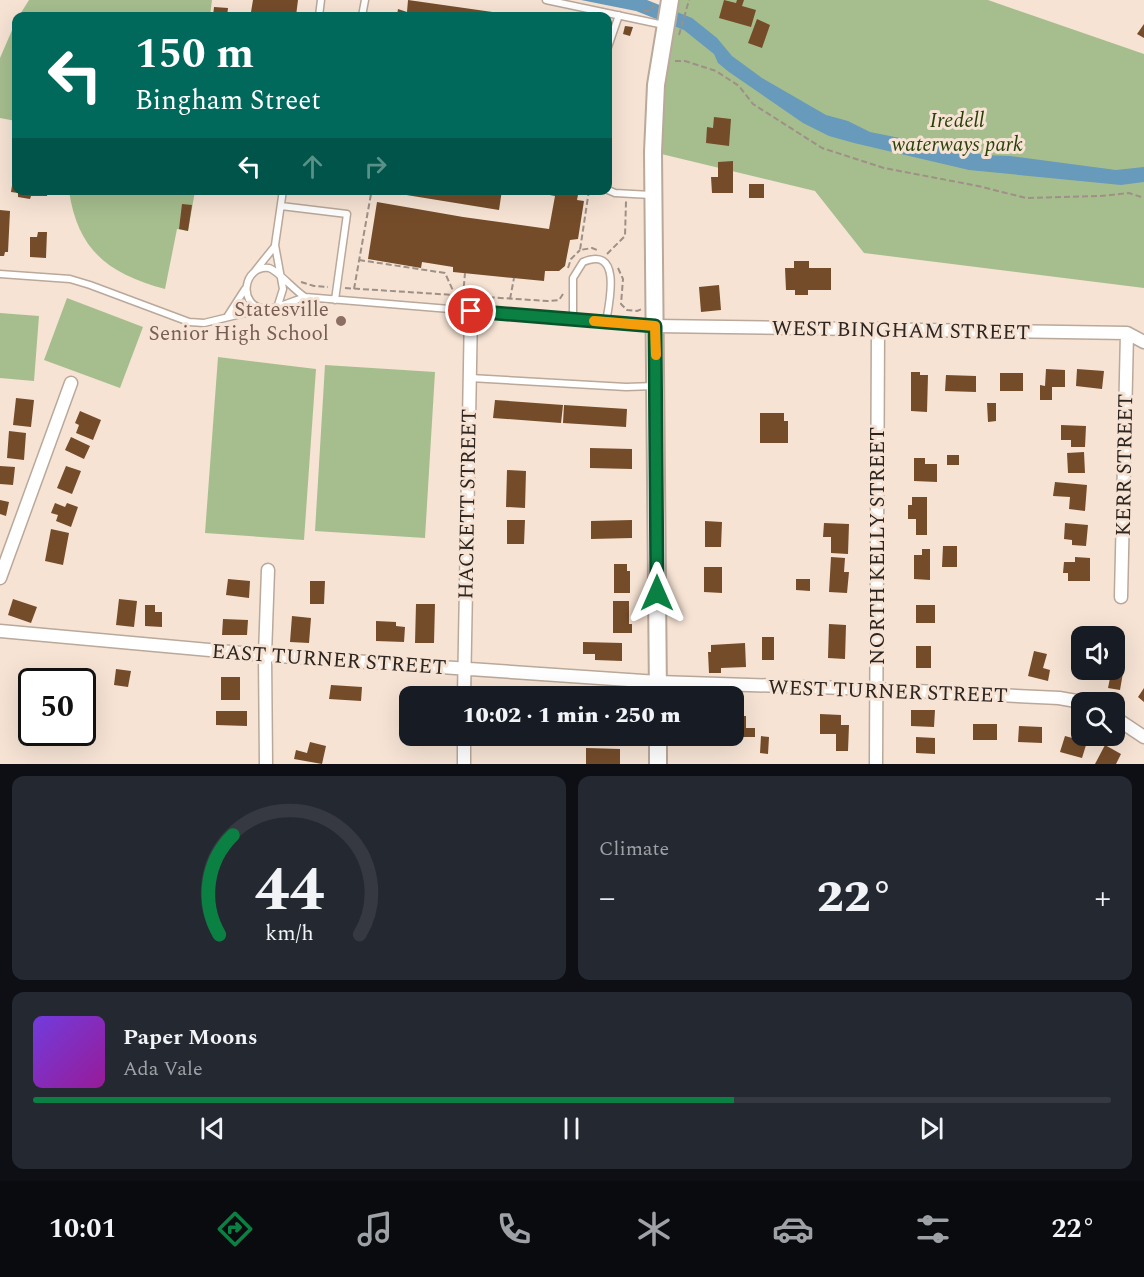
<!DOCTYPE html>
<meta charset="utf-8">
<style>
body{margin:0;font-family:Spectral,serif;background:#242831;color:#f1f3f6;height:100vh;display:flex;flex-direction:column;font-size:22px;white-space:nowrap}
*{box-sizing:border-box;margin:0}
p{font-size:20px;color:#9ea1a6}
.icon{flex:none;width:33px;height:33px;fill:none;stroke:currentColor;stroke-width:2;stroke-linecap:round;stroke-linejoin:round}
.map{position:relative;height:764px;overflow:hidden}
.details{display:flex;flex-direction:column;gap:12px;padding:12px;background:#0d0f14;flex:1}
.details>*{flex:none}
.top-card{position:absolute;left:12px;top:12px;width:600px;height:183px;border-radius:12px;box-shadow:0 6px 24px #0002;background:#00695c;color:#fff;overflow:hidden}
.buttons{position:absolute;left:1071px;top:626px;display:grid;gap:12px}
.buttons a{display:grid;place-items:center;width:54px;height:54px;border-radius:12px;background:#171b24;box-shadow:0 6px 24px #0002;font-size:30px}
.speed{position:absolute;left:18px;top:668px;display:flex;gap:12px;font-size:30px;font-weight:700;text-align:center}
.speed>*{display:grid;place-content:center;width:78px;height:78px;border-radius:50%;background:#171b24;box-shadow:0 6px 24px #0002;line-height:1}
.speed .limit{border:3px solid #111;border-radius:9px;background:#fff;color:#111}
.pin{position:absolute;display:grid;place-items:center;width:51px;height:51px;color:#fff;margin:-26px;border:3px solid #fff;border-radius:50%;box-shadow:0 2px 6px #0007}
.me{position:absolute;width:66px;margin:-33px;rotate:0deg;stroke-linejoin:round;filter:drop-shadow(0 0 4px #0008)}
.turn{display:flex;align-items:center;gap:21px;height:126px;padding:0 24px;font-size:27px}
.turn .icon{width:78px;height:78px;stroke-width:2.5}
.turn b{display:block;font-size:42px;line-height:51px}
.lanes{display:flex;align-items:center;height:57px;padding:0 24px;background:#0003;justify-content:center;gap:30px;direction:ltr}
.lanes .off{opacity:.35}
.big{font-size:45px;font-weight:800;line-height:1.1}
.details .widget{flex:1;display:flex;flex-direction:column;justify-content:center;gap:9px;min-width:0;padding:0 21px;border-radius:12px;background:#242831}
.details .dial{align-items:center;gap:0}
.dial svg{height:156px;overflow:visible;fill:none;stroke:#363941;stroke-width:7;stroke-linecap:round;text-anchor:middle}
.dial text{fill:#f1f3f6;stroke:none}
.song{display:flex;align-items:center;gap:18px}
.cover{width:72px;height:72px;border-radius:9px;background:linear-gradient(135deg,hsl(260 70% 55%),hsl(300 70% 35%))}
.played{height:6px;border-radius:3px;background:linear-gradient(90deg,#0b8043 65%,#363941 65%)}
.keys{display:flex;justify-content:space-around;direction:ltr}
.heat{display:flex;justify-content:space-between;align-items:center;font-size:33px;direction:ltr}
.details .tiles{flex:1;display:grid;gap:12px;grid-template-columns:1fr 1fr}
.widget:last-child{grid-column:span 2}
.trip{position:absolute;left:399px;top:686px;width:345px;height:60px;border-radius:12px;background:#171b24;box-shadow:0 6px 24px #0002;font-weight:800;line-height:60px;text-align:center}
.dock{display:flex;height:96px;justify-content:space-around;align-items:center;background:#090b0e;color:#9ea1a6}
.dock .icon{width:42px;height:42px}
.dock .current{color:#0b8043}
.dock b{font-size:27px;color:#f1f3f6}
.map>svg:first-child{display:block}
</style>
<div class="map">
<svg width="1144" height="764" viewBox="0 0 1144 764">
<rect width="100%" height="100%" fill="#f6e3d4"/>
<path fill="#a6be8e" d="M29,0H212L210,16H19Z
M679,0H988L1144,54V288L864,253L815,191L653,152Z
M16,21V121L0,118V58Z
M69,191H195L188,231L177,229L165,289C109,274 78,251 69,191Z
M67,298L143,327L120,388L44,360Z
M0,313L39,316L34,381L0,378Z
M218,357L316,369L304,540L205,533Z
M325,365L435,372L425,538L315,531Z"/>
<path fill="#679abb" d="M581,0H647L692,18L717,38L732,56L762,78L826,115L848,121L870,132L984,155L1010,156L1116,170L1144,167V182L1121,185L969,170L854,143L829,136L803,123L729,72L718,63L714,54L684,30L636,11Z"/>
<path fill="#744c2a" d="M253,0H298L296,16L251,12Z
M408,0L513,15V16H397L398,9L407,12Z
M724,0L736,3L737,0H744L742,6L756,10L751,27L719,18Z
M214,7L228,8L227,16H213Z
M757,19L770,25L762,48L748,43Z
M1144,24V38L1137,34Z
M625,26L633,27L630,36L623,34Z
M714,117L731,119L729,146L706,143L707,127L713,128Z
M733,161V193H712L711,177H718V162Z
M14,173H16V190H48L47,196H31L30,199L18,197V193L11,192Z
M749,184H764V198H749Z
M395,190H502L499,210L394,193Z
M523,190H579L577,200L584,201L578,239L570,240L565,266L559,271H545L544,281L453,272V267L422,262L421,268L368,259L377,202L463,217L549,229L555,196Z
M182,204L192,205L188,231L179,229Z
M0,210L10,211L8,252H5L4,256H0Z
M38,232H47L46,258L30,257V237H37Z
M794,261H809V268H831V290H808V295H795V290H786L785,268H794Z
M719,285L721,310L701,312L699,287Z
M1046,369L1065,370V387H1052V400H1040V385L1045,386Z
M1077,369L1104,371L1102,389L1076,386Z
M911,372H920V375H928L927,412L911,411Z
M1000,373H1023V391H1000Z
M946,375L976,376V392L945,391Z
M16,398L34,400L31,427L13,425Z
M495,400L563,405L561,423L493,418Z
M987,403H996V421L988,422Z
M564,405L627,409L626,427L563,423Z
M80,411L101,420L93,440L76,433L79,425L75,423Z
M760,413H784V421H788V443H760Z
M1061,425L1086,426L1085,447H1071V440H1061Z
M9,431L26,433L24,460L7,458Z
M71,437L90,446L84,459L65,450Z
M590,448L632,449V469L590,468Z
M1084,452L1085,473H1068L1067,453Z
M947,455H959V465H947Z
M914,458H925V464H937V482L914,481Z
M0,466L15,467L13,485L0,484Z
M66,466L81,471L72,494L57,488Z
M507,470L526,471L525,508L506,507Z
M1055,482L1087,485L1085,511L1069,509L1070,497L1053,496Z
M912,497H927V535H916V519H908V505H912Z
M0,500L9,502L6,516L0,514Z
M55,503L65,507L67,503L78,507L71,527L56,521L58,515L51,513Z
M507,520H525L524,544H507Z
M632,520V538L591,539V521Z
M705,521L722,522L721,547H705Z
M824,523L849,524L848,554L831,553V537H823Z
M1065,523L1088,525L1086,546L1072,545V540L1064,539Z
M51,529L69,533L63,565L45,561Z
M943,546H957V567H942Z
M922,549H930V580L914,579V555H922Z
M831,557L845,558L844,572H849L847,593L829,592Z
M1075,557L1090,558V581H1068V573H1063L1064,562H1075Z
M614,564H627V571H630V593H614Z
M704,567H722V593L704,592Z
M228,579L250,581L249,598L226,595Z
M796,579H810V591L796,590Z
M310,581H325L324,604H310Z
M13,599L37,607L31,623L8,615Z
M119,599L137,601L134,627L116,625Z
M613,601H629V624H632V633H613Z
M416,604H435L434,643H415Z
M145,605H155V612H162V627L145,626Z
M916,605H935V623H916Z
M292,616L311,618L309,643L290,642Z
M223,619L248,620L247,635H222Z
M376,621L396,622V626L405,627L404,642L376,641Z
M829,624L846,625L845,659L828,658Z
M762,637H774V660H762Z
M583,642L622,643V661L595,660V654H583Z
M745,643L746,667L721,668V673H709L708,652H711V645Z
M916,646H931V668H916Z
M1081,647L1082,669H1087L1085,677L1074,674Z
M1034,651L1047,654L1043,668L1050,670L1048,681L1028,676Z
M1114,659L1125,661L1120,690L1108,688L1110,678L1104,677L1106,669H1114Z
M116,669L131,671L128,687L114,685Z
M221,677H240V700H221Z
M331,685L362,687L361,701L329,699Z
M422,686L437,687L436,696H421Z
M1144,688V702L1138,697Z
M911,710H935L934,727L911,726Z
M216,711H247V726L216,725Z
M820,714L841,715V725H849L848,751H836V734H820Z
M734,716H746V728H755V737H734Z
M973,724H997V740H973Z
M1019,726L1042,727V743L1018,742Z
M418,735H445V741H418Z
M761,736L769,737L768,754L760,753Z
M1065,736L1087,742L1082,758L1060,752Z
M916,737L935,738V754L916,753Z
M310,742L326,746L322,764L294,759L296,750L307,753Z
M1105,745L1121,754L1116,764H1095Z
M586,748L620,749V764H586Z"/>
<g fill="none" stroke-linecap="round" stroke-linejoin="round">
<defs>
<path id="lane" d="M546,0L664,25
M319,16L321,0
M362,16L365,0
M608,47L619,15
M608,190L615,193L651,195
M281,206L347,214L335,300
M255,271L275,246
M0,274L70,279L90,285L189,322L204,323L262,309
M305,297C295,300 275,310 265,309C237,306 243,265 269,268C277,270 295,291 305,297L655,326
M278,305L283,289L275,245L283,190
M227,317L245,289
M573,319V278L583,262C623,245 609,304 606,322
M470,378L626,387L655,386"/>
<path id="street" d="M655,326L1127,333L1144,342
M0,578L71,383
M1121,597L1127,333
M0,631L265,655L658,682L875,689L1059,698L1082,702
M464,696L471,311
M1114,717L1144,737
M266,764L265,655L268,570
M464,764V735
M876,764L878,329"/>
<path id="secondary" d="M658,696L653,152L656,85L670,0
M658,735V764"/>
</defs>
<use href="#lane" stroke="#baa89a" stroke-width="9"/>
<use href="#street" stroke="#baa89a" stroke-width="15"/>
<use href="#secondary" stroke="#baa89a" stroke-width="20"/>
<path stroke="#9e9086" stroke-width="2" stroke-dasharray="6 3" stroke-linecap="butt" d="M644,11H649L654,6
M679,35L689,0
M675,61H685L716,71L739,86L753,104L822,148L884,168L978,186L1026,198L1101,196L1129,193L1144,198
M589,190L580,250L592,248L597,250
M607,254L625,236L626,201
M359,260L445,273L455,295
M568,268L571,259L580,250
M618,268L623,279L621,304L627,310L637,311L642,309
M301,282L314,286L328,287
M345,288L548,301L559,300L563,294
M354,289L371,194
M463,296L465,273
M510,299L514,278"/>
<use href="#lane" stroke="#fff" stroke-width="6"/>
<use href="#street" stroke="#fff" stroke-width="12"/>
<use href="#secondary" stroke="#fff" stroke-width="16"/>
</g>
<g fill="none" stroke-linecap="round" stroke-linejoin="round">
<defs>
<path id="route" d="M471,311L655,326L657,593"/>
</defs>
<use href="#route" stroke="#07532c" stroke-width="15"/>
<use href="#route" stroke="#0b8043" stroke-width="10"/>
<path stroke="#f59e0b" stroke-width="10" d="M594,321L655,326L656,355"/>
</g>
<circle fill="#8d6e63" stroke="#f6e3d4" stroke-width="2" cx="341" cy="321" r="6"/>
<g text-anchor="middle" stroke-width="6" stroke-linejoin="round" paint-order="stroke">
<g font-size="21" font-style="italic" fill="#2a4009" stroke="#f6e3d4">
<text x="957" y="127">Iredell<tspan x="957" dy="24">waterways park</tspan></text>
</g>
<g font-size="21" fill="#785e54" stroke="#f6e3d4" text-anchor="end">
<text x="329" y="316">Statesville<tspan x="329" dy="24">Senior High School</tspan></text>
</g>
<g font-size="21" fill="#2c2520" stroke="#f6e3d4">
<text transform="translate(901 330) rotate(1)" y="7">WEST BINGHAM STREET</text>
<text transform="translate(1124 465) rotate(-89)" y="7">KERR STREET</text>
<text transform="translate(467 504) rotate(-89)" y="7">HACKETT STREET</text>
<text transform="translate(877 546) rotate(-90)" y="7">NORTH KELLY STREET</text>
<text transform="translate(329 659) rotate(4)" y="7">EAST TURNER STREET</text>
<text transform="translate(888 691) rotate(2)" y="7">WEST TURNER STREET</text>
</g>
</g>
</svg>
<div class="buttons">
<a><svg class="icon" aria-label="sound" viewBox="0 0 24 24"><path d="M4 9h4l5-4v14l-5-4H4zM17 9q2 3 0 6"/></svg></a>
<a><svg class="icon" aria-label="search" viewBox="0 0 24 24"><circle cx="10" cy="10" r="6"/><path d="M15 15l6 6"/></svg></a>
</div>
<div class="speed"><div class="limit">50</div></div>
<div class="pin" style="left:471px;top:311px;background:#d93025"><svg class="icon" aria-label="arrive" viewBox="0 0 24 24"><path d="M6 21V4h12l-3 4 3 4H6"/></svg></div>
<svg class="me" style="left:657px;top:593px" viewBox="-20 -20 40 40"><path d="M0-17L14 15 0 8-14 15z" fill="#0b8043" stroke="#fff" stroke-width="4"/></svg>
<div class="trip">10:02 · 1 min · 250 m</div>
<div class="top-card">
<div class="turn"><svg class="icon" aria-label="left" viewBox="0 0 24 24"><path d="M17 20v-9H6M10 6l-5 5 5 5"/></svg><div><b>150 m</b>Bingham Street</div></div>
<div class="lanes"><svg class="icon" aria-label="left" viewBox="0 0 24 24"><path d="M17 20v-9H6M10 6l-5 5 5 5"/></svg><svg class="icon off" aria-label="ahead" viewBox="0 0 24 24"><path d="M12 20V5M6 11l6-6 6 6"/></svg><svg class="icon off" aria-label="right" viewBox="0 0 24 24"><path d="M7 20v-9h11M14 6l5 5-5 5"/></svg></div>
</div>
</div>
<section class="details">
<div class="tiles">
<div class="widget dial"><svg viewBox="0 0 100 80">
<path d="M14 69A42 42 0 1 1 86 69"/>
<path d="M14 69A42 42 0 0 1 21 18" stroke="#0b8043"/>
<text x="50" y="56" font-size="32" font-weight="700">44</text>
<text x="50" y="72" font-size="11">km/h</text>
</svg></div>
<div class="widget"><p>Climate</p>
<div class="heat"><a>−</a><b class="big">22°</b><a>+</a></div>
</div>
<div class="widget">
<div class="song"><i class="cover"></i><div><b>Paper Moons</b><p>Ada Vale</p></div></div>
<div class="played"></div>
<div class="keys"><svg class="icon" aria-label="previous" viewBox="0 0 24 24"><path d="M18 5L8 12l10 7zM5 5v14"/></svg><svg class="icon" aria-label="pause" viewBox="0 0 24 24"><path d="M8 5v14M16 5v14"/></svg><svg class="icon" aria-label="next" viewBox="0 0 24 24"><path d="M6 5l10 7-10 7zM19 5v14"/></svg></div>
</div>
</div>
</section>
<nav class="dock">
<b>10:01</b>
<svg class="icon current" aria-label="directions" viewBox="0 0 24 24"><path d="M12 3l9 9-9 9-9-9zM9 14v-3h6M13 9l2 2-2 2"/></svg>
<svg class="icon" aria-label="music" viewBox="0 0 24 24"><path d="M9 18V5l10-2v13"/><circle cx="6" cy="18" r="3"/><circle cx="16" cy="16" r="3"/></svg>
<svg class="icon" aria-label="phone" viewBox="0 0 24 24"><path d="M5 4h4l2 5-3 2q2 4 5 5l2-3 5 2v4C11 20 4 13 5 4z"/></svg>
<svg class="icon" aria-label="climate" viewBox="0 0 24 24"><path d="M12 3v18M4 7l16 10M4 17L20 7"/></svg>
<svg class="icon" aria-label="car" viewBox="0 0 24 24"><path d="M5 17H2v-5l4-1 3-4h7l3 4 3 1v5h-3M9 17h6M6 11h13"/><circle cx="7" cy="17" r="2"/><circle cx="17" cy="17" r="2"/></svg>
<svg class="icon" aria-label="filters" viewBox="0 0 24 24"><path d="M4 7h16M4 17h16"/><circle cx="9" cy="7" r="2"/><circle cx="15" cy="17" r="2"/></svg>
<b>22°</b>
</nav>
